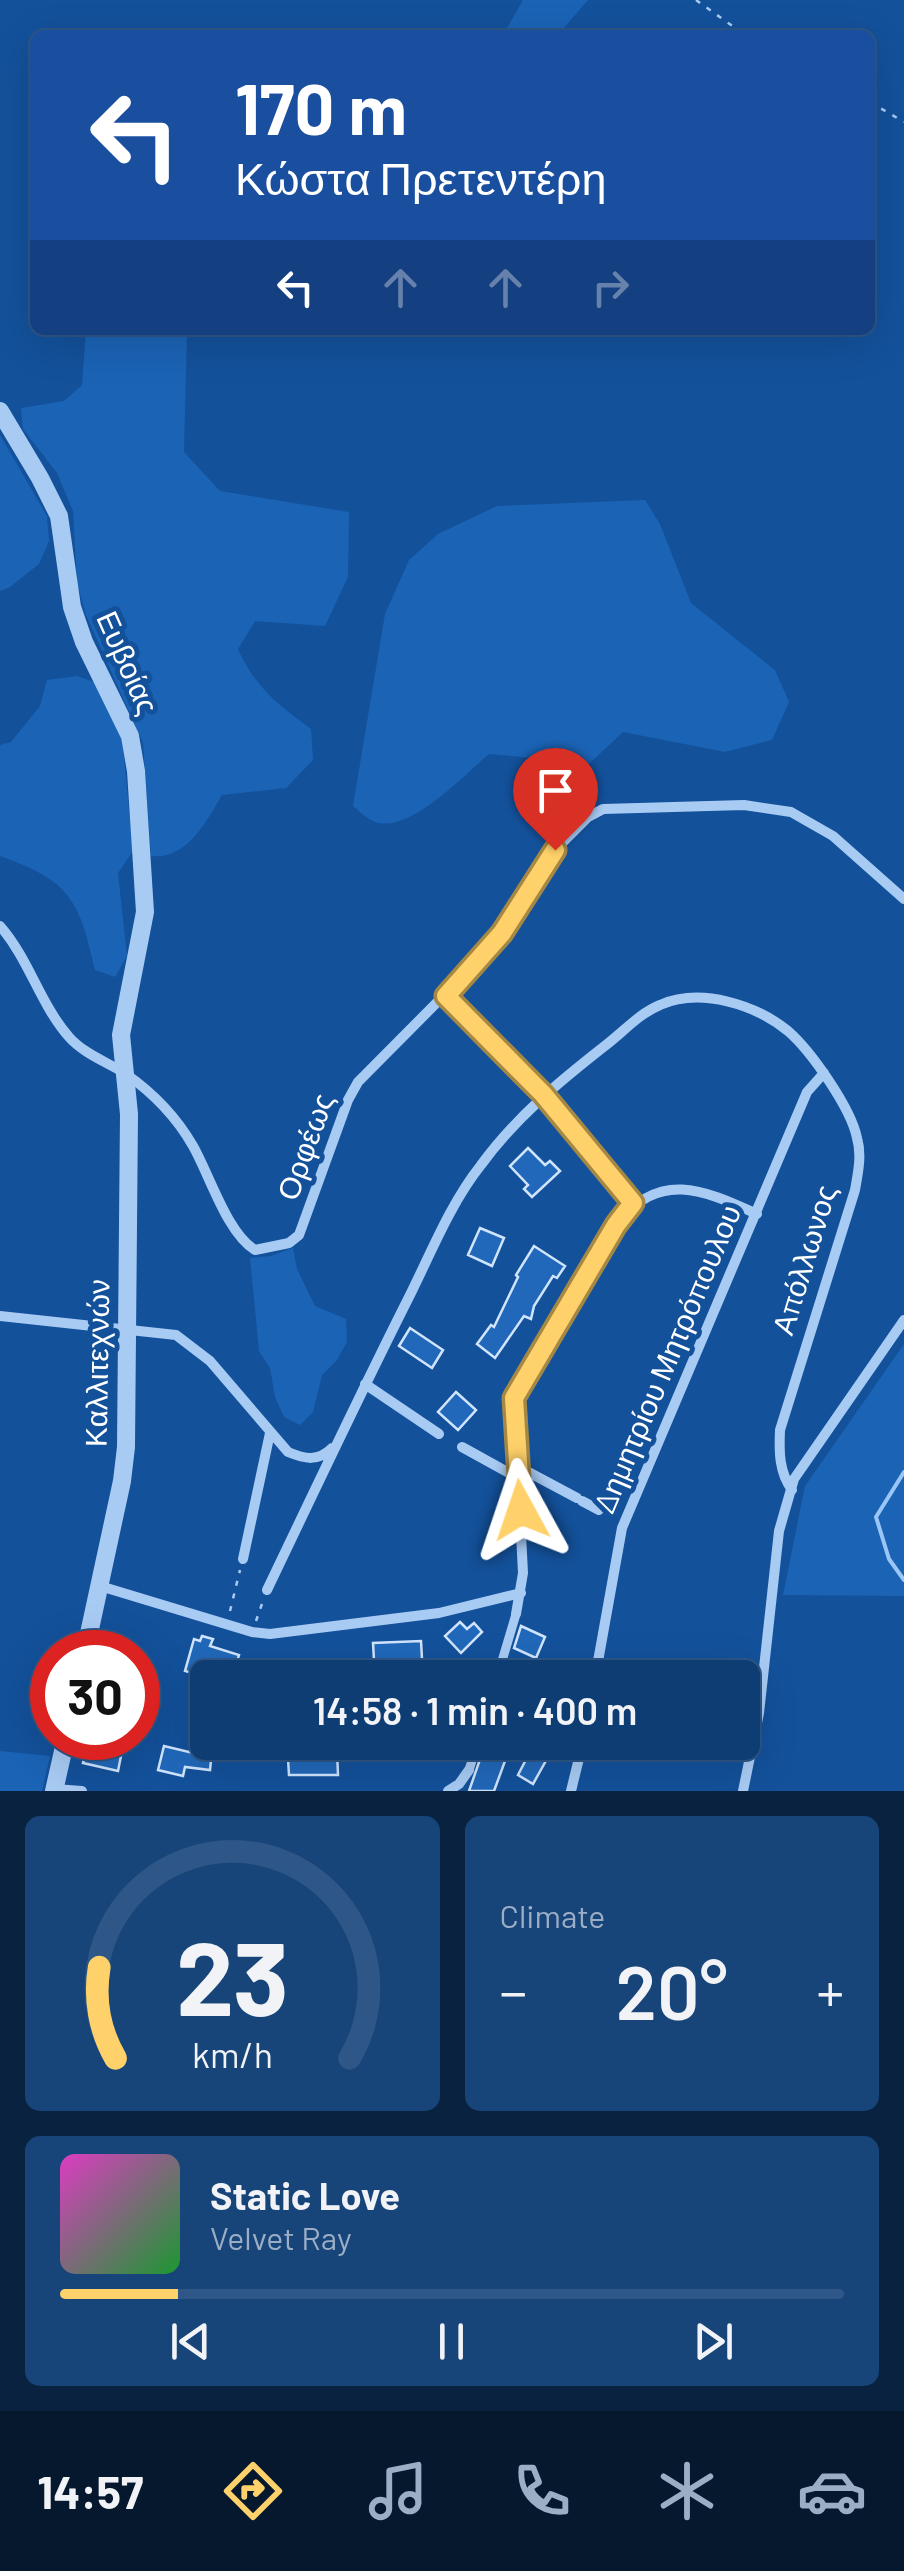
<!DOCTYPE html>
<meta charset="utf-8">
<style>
body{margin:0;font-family:Barlow,sans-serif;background:#174479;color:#f1f3f6;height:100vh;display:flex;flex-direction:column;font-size:38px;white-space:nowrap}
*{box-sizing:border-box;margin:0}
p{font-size:32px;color:#9baec5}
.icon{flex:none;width:55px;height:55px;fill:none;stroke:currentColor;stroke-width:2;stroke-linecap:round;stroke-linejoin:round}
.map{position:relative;height:1791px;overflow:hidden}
.details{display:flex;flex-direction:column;gap:25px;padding:25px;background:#082240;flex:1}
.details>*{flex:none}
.top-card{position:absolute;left:30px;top:30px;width:845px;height:305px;border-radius:15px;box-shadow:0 10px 40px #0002,0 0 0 2px #2e5686;background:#1a4fa0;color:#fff;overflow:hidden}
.speed{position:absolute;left:30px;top:1630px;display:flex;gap:20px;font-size:50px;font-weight:700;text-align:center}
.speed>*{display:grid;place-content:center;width:130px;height:130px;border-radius:50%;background:#0e3d74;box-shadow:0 10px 40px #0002,0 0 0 2px #2e5686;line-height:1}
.speed .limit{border:15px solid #d22;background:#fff;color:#111}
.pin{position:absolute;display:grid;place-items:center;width:85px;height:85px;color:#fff;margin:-102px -42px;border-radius:50% 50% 50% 0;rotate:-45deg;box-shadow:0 0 10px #0007}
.pin .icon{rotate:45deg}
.me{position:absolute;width:110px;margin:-55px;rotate:355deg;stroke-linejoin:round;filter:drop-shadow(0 0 8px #0008)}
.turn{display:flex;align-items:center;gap:35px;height:210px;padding:0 40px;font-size:45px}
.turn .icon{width:130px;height:130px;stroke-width:2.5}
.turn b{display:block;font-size:70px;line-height:85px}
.lanes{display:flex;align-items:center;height:95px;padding:0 40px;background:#0003;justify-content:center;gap:50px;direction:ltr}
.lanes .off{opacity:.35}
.big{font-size:75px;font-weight:600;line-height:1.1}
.details .card{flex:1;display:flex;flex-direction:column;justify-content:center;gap:15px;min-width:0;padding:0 35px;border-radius:15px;background:#174479}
.details .dial{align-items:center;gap:0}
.dial svg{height:260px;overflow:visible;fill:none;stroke:#2e5686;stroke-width:7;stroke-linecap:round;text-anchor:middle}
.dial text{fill:#f1f3f6;stroke:none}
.song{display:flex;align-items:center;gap:30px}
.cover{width:120px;height:120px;border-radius:15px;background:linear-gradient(135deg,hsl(310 70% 55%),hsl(130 70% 35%))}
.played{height:10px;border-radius:5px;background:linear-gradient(90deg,#ffd16a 15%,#2e5686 15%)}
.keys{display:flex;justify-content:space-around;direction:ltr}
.heat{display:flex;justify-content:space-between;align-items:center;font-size:55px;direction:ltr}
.details .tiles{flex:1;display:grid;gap:25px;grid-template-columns:1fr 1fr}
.card:last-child{grid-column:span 2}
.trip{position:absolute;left:190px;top:1660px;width:570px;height:100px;border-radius:15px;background:#0e3d74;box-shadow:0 10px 40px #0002,0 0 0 2px #2e5686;font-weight:600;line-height:100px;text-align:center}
.tabs{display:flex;height:160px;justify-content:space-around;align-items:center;background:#06182e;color:#9baec5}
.tabs .icon{width:70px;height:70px}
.tabs .active{color:#ffd16a}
.tabs b{font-size:45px;color:#f1f3f6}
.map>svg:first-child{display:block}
</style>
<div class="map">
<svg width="904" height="1791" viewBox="0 0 904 1791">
<rect width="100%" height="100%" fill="#13519b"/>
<path fill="#1b63b5" d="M523,0H588L558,35H503Z
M86,330H187L184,452L220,491L349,512L348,577L325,626L255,621L238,649C255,687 278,705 311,729L313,760L286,788L222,795C206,822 187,860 151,856L143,743L86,615L77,583L73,511L57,473L23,429L21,408L64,401L82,385Z
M0,435L47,516L49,541L39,564L10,587L0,591Z
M645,500L660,524L691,603L775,670L789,702L772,740L725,752L623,732L590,763L489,754C464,775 407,837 373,821C366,818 359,811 353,806L385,614L409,560L438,534L497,506Z
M77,676L97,683L122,736L133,851L118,873L127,956L115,977L95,970C79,899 70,881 0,856V745L11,742L40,706L47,680Z
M293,1248L297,1269L315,1306L346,1319L347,1342L337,1360L322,1375L313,1412L300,1425L284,1417L275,1397L270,1368L259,1351L250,1258L271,1256Z
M904,1344V1596L783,1595L805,1486Z
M0,1751L50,1756L42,1791H0Z"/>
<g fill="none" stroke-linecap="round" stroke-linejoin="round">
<path stroke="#9ac6f7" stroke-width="4" d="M904,1472L876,1517L889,1559L904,1580"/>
</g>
<path fill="#2168ba" stroke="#d0e5fd" stroke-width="2.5" d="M528,1148L545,1165L550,1161L560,1171L532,1197L524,1189L528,1185L510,1166Z
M480,1228L504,1238L492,1266L468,1255Z
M534,1246L565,1266L557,1278L553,1276L534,1306L531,1319L524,1316L495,1358L477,1344L491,1325L494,1327L518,1277L516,1275Z
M410,1328L443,1350L432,1368L399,1346Z
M456,1392L476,1410L458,1430L438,1412Z
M460,1622L467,1629L474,1623L482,1632L461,1653L445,1636Z
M521,1626L545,1637L536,1658L514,1648Z
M202,1636L213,1639L210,1646L239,1655L232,1678L203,1673L202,1676L185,1671L194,1639L200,1641Z
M421,1641L423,1677L375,1678L373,1643Z
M195,1735L208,1737V1742H213L210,1770L185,1767L183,1776L158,1770L164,1746L193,1753Z
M88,1738L124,1741L118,1771L83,1763Z
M287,1742H332V1751H337L338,1775H289Z
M486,1742H512L494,1791H469Z
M532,1748L548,1757L533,1784L518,1775Z"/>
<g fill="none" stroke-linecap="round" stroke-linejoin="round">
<path stroke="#a8cbf4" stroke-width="2.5" stroke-dasharray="5 8" stroke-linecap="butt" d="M696,0L745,35
M870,102L904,122
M230,1611L240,1570
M256,1621L263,1601"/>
<path stroke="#a8cbf4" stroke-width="9" d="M497,1678L516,1614
M469,1770L478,1742"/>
<path stroke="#a8cbf4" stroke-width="10" d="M0,926C29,959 40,1004 69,1037C84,1054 107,1062 126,1074C153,1093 177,1118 193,1146C210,1176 227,1233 255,1250L289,1243L299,1235L348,1100L358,1082L489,950L555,850L588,817L603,809L744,805L791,812L833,836L904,899
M446,996L543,1095L633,1203
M0,1316L176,1335L210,1361L288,1452C305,1459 318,1462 332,1448
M365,1384L439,1434
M462,1447L520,1479
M517,1466L577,1498
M582,1501L599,1510
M243,1559L270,1433
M100,1586L252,1632L270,1634L439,1613L521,1593
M267,1590C314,1492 360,1394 409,1297C431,1253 450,1204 481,1165C516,1117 560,1081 606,1045C623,1032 640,1013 660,1005C701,987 756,1005 788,1031C811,1051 851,1108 857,1138C862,1155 858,1173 855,1190L780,1430C779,1452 779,1472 792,1490
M516,1614L523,1573L514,1398L616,1225C659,1170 702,1189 757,1214
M595,1678L622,1528L807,1092L824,1073
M54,1789L82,1791
M448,1791L459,1784L469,1770
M571,1791L583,1742
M743,1791L759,1713L779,1531L794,1479L904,1320"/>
<path stroke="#a8cbf4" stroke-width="18" d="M0,411L40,478L59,516L72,607L84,642L130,736L136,771L145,912L121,1035L129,1114L126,1447L122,1481L85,1652
M54,1791L66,1738"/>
</g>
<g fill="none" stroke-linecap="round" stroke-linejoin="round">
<defs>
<path id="route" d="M521,1510L514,1398L616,1225L633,1203L543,1094L446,996L502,933L555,850"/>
</defs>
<use href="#route" stroke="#a68845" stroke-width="25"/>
<use href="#route" stroke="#ffd16a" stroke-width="18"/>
</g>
<g text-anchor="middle" stroke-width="10" stroke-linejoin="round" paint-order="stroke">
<g font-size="30" fill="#fff" stroke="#13519b">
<text transform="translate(127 663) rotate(66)" y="10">Ευβοίας</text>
<text transform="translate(306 1147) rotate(-70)" y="10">Ορφέως</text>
<text transform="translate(805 1260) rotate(-73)" y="10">Απόλλωνος</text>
<text transform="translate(668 1359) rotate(-67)" y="10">Δημητρίου Μητρόπουλου</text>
<text transform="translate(98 1363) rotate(-89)" y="10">Καλλιτεχνών</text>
</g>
</g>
</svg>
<div class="speed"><div class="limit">30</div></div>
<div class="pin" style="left:555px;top:850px;background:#d93025"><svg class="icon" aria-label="arrive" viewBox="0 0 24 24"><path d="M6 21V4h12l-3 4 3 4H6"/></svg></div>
<svg class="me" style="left:521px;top:1510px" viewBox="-20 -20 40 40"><path d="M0-17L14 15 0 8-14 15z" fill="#ffd16a" stroke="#fff" stroke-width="4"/></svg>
<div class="trip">14:58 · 1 min · 400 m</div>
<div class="top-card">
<div class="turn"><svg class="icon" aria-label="left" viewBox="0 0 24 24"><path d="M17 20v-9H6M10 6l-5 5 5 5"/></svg><div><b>170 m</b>Κώστα Πρετεντέρη</div></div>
<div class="lanes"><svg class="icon" aria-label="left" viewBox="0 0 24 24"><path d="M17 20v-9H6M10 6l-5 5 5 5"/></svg><svg class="icon off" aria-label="ahead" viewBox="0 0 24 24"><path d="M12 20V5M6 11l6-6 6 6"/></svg><svg class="icon off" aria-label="ahead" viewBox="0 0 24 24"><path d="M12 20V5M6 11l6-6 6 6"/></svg><svg class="icon off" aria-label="right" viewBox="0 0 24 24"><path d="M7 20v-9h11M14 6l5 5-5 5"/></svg></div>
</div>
</div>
<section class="details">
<div class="tiles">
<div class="card dial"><svg viewBox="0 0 100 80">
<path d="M14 69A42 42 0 1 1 86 69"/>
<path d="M14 69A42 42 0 0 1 9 41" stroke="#ffd16a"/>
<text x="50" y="56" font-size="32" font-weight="700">23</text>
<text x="50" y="72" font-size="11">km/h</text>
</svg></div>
<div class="card"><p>Climate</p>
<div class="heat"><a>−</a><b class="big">20°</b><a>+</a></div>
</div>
<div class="card">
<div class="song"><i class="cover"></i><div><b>Static Love</b><p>Velvet Ray</p></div></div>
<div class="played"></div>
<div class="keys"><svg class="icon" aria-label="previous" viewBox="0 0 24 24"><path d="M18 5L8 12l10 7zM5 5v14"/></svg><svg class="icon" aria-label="pause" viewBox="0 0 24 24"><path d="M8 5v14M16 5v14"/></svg><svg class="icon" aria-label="next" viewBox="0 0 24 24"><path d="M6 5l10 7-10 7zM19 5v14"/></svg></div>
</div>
</div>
</section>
<nav class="tabs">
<b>14:57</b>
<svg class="icon active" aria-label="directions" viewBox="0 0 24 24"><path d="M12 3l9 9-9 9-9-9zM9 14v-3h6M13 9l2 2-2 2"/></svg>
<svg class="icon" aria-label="music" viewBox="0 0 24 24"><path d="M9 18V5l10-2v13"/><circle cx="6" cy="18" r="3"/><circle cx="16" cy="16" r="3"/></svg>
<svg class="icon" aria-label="phone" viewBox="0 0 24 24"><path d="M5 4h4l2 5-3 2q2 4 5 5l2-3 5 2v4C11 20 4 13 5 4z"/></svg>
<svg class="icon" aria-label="climate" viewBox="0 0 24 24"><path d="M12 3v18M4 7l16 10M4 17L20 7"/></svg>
<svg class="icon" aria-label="car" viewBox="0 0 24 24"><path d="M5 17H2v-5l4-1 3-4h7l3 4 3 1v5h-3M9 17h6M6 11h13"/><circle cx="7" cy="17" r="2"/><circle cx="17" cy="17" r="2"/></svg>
</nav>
